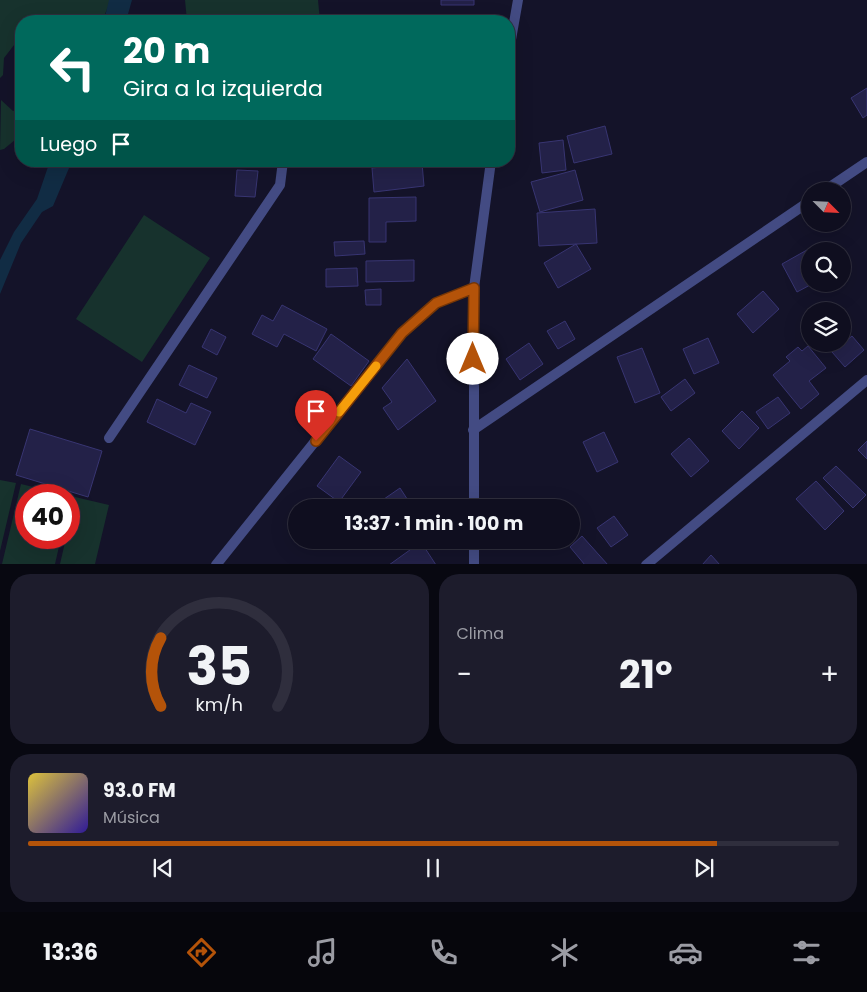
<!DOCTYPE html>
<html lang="es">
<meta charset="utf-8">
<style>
body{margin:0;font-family:Poppins,sans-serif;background:#1d1c2c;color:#f1f3f6;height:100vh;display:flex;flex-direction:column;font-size:19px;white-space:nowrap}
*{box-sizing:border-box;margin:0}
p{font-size:16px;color:#9b9ca4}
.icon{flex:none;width:28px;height:28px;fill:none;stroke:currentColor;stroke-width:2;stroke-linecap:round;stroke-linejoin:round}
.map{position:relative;height:564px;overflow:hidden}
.details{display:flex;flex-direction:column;gap:10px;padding:10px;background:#080811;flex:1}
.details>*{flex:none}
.guide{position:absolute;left:15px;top:15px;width:500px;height:152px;border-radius:20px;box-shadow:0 5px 20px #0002,0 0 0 1px #2f2e3d;background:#00695c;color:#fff;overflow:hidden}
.needle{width:32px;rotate:114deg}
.buttons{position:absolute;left:801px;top:182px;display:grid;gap:10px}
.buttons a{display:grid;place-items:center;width:50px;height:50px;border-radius:50%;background:#0f0e1f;box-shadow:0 5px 20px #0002,0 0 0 1px #2f2e3d;font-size:25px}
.speed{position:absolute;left:15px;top:484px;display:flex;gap:10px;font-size:25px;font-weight:700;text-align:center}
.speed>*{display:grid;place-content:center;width:65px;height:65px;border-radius:50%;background:#0f0e1f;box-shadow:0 5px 20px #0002,0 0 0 1px #2f2e3d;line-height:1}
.speed .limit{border:8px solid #d22;background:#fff;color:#111}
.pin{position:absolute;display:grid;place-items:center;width:42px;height:42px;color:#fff;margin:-51px -21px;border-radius:50% 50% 50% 0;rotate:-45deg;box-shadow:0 0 5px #0007}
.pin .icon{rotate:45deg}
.me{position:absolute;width:55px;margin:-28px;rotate:0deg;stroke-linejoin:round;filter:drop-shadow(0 0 4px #0008)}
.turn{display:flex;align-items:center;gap:18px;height:105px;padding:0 25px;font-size:22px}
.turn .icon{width:65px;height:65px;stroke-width:2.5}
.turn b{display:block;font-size:35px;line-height:42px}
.then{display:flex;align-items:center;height:48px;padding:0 25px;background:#0003;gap:10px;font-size:19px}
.big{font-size:38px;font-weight:700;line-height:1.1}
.details .widget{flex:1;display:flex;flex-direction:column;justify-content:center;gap:8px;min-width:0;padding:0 18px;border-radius:20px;background:#1d1c2c}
.details .dial{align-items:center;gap:0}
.dial svg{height:130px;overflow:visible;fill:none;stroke:#2f2e3d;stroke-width:7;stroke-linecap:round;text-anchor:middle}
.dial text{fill:#f1f3f6;stroke:none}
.song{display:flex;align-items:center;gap:15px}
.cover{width:60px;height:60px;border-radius:8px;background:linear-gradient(135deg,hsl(50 70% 55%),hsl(250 70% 35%))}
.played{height:5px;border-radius:2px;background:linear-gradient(90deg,#b45309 85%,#2f2e3d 85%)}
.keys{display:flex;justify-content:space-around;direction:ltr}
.heat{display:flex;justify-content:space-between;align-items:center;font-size:28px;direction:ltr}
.details .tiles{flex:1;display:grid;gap:10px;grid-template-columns:1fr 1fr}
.widget:last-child{grid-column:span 2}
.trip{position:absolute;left:288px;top:499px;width:292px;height:50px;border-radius:25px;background:#0f0e1f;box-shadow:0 5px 20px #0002,0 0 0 1px #2f2e3d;font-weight:700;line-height:50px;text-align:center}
.menu{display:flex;height:80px;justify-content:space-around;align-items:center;background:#06060c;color:#9b9ca4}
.menu .icon{width:35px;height:35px}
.menu .on{color:#b45309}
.menu b{font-size:22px;color:#f1f3f6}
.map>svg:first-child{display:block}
</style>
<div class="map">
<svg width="867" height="565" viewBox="0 0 867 565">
<rect width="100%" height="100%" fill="#141329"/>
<path fill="#17322d" d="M0,0H111L102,21H40L35,14L31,21H21V36L4,58L3,75L0,78Z
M185,0H318L320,21H187Z
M1,100L13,111L21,108V135L4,149L0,150Z
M144,215L210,258L142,362L76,319Z
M0,480L16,483L0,551Z
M21,484L66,495H26V538H61L55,564H2Z
M75,497L109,505L95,564H60L66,538H69V526Z"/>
<path fill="#112c44" d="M109,0H132L126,21H104Z
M50,161H72L53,206L42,212L21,243L0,294V260L14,232L37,199Z"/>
<path fill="#232148" stroke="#383572" d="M441,0H474V5H441Z
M867,88V115L863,118L851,98Z
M605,126L612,154L574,163L567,136Z
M563,140L566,170L542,173L539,143Z
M422,163L424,186L374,192L372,168Z
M237,170L258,171L255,197L235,196Z
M575,170L583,200L540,212L531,182Z
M416,197V221L386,222V242H369V198Z
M595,209L597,243L539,246L537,213Z
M364,241L365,254L335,256L334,242Z
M576,244L591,269L558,288L544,263Z
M814,246L817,251H810V284H812L797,292L782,264Z
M414,260V281L366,282V261Z
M357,268L358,286L326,287V269Z
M381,289V305H366L365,290Z
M763,291L779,309L753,333L737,314Z
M282,305L327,329L316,351L284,334L277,347L252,334L262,315L273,321Z
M565,321L575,339L558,349L547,331Z
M211,329L226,337L217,355L202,347Z
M331,334L369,361L351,386L313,359Z
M852,336L864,350L845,367L832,352Z
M708,338L719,363L694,374L683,349Z
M529,343L543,364L520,380L506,359Z
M808,346L826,368L809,381L819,394L801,409L773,375L790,361L786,357L798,347L802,351Z
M642,348L660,393L635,403L617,357Z
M407,359L436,401L398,430L383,408L392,402L382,388Z
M189,365L217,378L207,398L179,385Z
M685,379L695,393L671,411L661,397Z
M778,397L790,413L768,429L756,412Z
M157,399L186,413L191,403L211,412L195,445L147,422Z
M742,411L759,428L739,449L722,431Z
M30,429L102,451L88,497L16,475Z
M604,432L618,462L597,472L583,442Z
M689,438L709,461L691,477L671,454Z
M867,441V459L858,450Z
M339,456L361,472L339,502L317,486Z
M836,466L866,495L853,508L823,478Z
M816,481L844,511L825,530L796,499Z
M400,488L413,508H371Z
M614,516L628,535L611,547L597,528Z
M582,536L608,565H585L570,547Z
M421,542L436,565H389Z
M711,555L720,565H702Z"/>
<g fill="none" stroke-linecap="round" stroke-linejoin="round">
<path stroke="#434b83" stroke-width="10" d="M824,191L867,162
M473,430L810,201
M109,438L280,185L283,161
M216,565L402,333L436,303L474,288
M646,565L867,380"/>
<path stroke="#434b83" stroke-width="10" d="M509,51L518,0
M474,508V288L491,161
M474,540V565"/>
</g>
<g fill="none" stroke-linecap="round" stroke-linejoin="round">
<defs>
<path id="route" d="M316,441L402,333L436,303L474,288L473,359"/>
</defs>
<use href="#route" stroke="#753606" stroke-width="12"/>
<use href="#route" stroke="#b45309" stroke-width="9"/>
<path stroke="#f59e0b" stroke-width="9" d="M339,412L376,366"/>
</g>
</svg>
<div class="buttons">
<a><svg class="needle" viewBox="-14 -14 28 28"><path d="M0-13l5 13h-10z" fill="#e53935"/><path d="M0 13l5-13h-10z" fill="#9b9ca4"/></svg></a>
<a><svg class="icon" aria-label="search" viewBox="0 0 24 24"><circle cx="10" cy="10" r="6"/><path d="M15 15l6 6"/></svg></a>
<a><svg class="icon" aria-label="layers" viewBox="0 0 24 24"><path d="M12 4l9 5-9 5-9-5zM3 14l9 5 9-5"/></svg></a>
</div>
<div class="speed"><div class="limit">40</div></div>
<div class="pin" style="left:316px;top:441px;background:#d93025"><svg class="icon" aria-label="arrive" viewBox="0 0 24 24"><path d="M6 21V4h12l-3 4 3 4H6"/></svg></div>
<svg class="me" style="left:473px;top:359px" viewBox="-20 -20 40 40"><circle r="19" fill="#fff"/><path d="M0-13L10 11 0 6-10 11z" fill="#b45309"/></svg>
<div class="trip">13:37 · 1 min · 100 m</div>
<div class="guide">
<div class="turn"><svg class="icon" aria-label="left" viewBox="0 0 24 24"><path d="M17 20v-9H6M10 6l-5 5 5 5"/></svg><div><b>20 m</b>Gira a la izquierda</div></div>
<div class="then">Luego<svg class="icon" aria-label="arrive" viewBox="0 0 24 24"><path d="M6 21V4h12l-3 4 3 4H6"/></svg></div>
</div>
</div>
<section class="details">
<div class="tiles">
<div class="widget dial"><svg viewBox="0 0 100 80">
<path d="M14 69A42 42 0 1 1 86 69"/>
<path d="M14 69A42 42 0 0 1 14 27" stroke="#b45309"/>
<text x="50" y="56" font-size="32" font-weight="700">35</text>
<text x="50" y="72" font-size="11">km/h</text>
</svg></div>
<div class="widget"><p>Clima</p>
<div class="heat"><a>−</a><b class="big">21°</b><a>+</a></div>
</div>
<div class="widget">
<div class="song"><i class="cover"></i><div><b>93.0 FM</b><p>Música</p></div></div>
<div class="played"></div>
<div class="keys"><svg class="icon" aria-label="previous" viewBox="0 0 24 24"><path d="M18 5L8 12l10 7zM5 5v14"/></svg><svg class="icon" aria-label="pause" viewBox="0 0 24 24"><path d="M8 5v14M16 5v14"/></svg><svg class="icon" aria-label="next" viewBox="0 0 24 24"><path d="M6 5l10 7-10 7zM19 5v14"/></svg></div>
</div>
</div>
</section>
<nav class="menu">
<b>13:36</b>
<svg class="icon on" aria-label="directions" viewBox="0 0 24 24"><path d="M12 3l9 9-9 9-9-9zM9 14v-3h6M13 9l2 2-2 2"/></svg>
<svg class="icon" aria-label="music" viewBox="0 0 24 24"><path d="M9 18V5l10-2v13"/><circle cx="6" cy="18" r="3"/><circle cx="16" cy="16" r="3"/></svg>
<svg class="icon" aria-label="phone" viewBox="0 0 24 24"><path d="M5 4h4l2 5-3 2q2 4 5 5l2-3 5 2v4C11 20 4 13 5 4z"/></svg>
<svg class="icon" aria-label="climate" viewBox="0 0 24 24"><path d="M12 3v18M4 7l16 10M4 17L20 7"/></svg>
<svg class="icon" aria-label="car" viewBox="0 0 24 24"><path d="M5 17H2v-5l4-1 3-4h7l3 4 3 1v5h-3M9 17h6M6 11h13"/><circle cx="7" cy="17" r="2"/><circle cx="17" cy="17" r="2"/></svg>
<svg class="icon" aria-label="filters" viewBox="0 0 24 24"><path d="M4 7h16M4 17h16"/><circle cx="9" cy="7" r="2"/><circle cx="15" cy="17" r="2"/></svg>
</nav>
